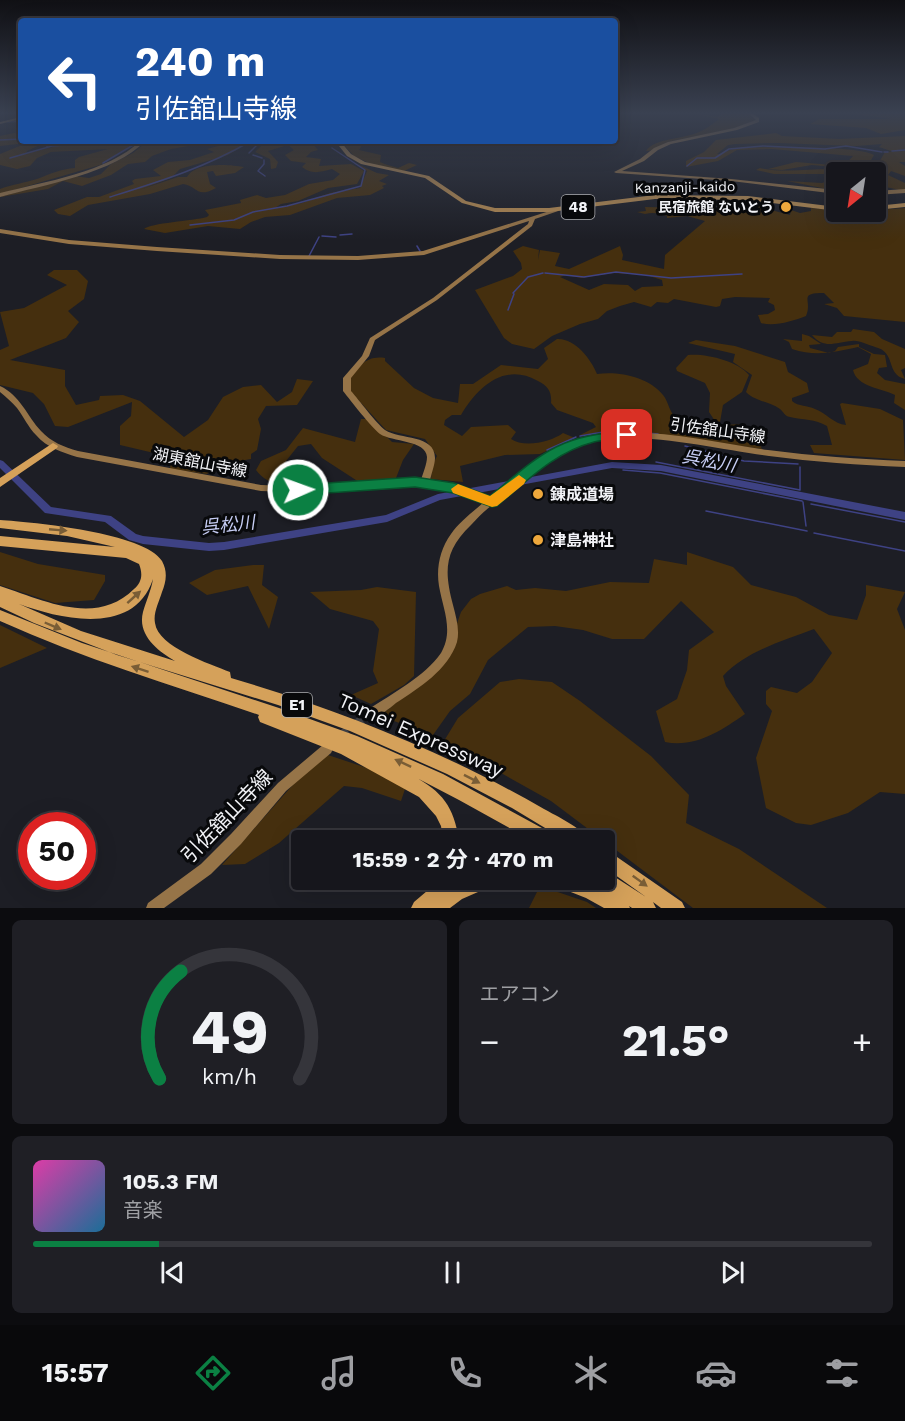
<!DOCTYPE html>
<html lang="ja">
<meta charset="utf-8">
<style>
body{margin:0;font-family:"Work Sans","Noto Sans JP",sans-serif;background:#1f1f25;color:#f1f3f6;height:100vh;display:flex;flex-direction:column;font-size:22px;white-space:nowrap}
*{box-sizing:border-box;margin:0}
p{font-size:20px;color:#9e9fa3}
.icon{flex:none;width:33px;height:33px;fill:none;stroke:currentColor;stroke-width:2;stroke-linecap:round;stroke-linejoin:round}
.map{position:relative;height:908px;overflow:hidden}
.side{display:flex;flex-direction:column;gap:12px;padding:12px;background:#0c0c0f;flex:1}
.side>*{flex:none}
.top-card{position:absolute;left:18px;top:18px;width:600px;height:126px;border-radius:6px;box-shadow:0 6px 24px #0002,0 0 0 2px #35353b;background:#1a4fa0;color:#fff;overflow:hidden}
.needle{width:39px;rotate:210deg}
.controls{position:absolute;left:826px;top:162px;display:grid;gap:12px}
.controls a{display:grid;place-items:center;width:60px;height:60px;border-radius:6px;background:#16161c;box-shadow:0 6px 24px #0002,0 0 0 2px #35353b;font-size:30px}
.speed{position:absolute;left:18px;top:812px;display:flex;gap:12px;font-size:30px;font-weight:700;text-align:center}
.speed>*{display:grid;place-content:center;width:78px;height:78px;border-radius:50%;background:#16161c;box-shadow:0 6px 24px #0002,0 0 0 2px #35353b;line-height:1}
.speed .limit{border:9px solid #d22;background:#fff;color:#111}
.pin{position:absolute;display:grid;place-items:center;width:51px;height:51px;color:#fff;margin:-26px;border-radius:12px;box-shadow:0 3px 9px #0006}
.me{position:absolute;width:66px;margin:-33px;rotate:88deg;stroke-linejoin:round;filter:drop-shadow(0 0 4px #0008)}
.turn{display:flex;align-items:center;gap:21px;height:126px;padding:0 18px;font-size:27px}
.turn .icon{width:78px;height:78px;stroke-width:2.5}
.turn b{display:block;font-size:42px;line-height:51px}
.big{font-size:45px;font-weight:700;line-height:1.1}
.side .widget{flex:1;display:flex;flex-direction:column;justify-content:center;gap:9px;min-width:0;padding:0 21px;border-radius:9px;background:#1f1f25}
.side .dial{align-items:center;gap:0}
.dial svg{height:156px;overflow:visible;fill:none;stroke:#35353b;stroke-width:7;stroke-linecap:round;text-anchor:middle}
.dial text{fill:#f1f3f6;stroke:none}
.song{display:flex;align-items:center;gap:18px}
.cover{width:72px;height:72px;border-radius:9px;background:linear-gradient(135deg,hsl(320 70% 55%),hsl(200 70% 35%))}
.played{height:6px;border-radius:3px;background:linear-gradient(90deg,#0b8043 15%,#35353b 15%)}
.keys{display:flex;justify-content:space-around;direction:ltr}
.heat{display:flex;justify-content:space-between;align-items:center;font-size:33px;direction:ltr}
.side .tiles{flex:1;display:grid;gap:12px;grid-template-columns:1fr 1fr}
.widget:last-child{grid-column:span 2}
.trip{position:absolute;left:291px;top:830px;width:324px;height:60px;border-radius:6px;background:#16161c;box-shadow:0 6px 24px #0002,0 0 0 2px #35353b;font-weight:700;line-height:60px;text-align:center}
.menu{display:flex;height:96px;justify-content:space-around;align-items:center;background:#09090b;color:#9e9fa3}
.menu .icon{width:42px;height:42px}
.menu .selected{color:#0b8043}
.menu b{font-size:27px;color:#f1f3f6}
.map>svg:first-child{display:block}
</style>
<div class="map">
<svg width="905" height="908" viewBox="0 0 905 908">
<rect width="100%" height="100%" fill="#1d1e25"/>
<path fill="#452f0e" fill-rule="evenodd" d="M692,113L717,117L723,113H749L756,121C729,131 701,135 672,141C663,143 655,151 646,151C654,138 685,139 699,132C706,129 713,124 719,119Z
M845,113L905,114V130L881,134L866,128L810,124L819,119H893Z
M14,133L21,134V141H97L86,144L49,145L46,142L27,151L26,154L8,158L57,146L108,142L133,145L100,165L0,194V189C13,184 25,183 37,179C50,174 61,169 75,168V160L79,157L108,149L51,152L37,158L30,166L17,169L0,165V154L27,143L0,146V136Z
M776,133L782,136L839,139L905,136V149L891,151L879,147L882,144L856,146L778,143L735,144L728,145L717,154C724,155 730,148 738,148C760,147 860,145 874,155L870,162L857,169L812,165L782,170L768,169L796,162L844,166L853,156L772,149L737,150L718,161L686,167V161L704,152L716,140Z
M163,141L166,142L163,144L171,141H250L228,155L180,169L171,178L139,190L178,177H187C195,162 229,164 244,167L235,173L216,176L213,171L207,172L210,184L216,188C196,199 198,186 183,184L150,194L88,205L70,216L58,214L54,210L87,197H99L134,184L132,181L135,179L161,176L153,170L168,162L190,160L214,152L207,149L229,143H206L171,149L152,156L145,162L128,164L111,175L82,186L63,181L48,189L0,197L74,176L89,178L101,174L111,164L133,153L144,144Z
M266,141H310L318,150L311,152L306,157L321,159L319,166L351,164L364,171L357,184L328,188L298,201L281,204L275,208L302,203L330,193L360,188L367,171L355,163L377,173L389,175L379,181L387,184L382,186L384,188L370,195L337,198L290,215L265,217L251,222L240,229L208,226L165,233L144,229C150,223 193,221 207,217L209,215L205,210L241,203L240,200L257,195L266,198L285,195L309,184L333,180L340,174L332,169C319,172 313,175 302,167L306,163L291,161L285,155L294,150L288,145L268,151L278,162L276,168L271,169L270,159L255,152Z
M340,141H366L360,143L361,147L359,150L381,155L380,162C386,165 393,166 398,168L409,163L417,165L404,171L373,165L354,156Z
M905,151V162H899L905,166V176L891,171L888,175L905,183V191L876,185V172H863L878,164L885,152Z
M760,168C792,175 823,165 855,171L837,172L834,181L837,191L787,181L822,183L825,182L826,174H774L756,170Z
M734,200L765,205L771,210L790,215L791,210L800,213L811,211V208L851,212L905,208V322L844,316L837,308L824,304L834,303L824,293C797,293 813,300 806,316C793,321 774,327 761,323L758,315L768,314L775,310L774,305L768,302L770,298L735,297L722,299L720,306L716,307L674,299L668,303L657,302L651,307L634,302L620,306L607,311L598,319L580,324L552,336L534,349L512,344L504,338L475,290L513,276L522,269L521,263L513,251L523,246L539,250L538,260L540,250L560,253L555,266L569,269L620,246L623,255L622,260L664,269L665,255L705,221L687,216L667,218V216C658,213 653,212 645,214L637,212L646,211L645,207L733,209L735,208L730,202ZM613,273L646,275L662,280L663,286L642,287L635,291L628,285L604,284L589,290L560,277L566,275L581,278Z
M54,270H77L88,281L84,299L68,311L79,322L66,338L10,360L65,370V386L76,405L99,400L100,396L123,395L140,401L184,437L208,420L223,397L243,387L261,385L277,402L292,392L297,379L313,381L297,405L266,406L258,419L261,429L257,450L251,454V459L221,464L207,474L170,469L171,457L120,445V426L131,416L132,402L68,427L55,426L44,404L33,393L0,385V350L9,346L0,312L24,308L67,285L47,275Z
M853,329L874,332L882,339L905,349V368L901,370L905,379C885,374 897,352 875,347C868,345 859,340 852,341C835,342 825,350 812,335L832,337L837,332H851Z
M802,334L809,336L821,344L809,345L810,348L829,353L835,351L838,347L859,344V347L874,354L885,355L887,367L879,368L877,373L885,380L905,384V410L894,403L895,395C881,388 857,387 853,370L868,364L871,354L858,347C835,352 816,357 792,349L789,342L783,339L802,341Z
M557,339C575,338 591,359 597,374C619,371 649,377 663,395C669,402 669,414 678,419C685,424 693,423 701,423L709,431L729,434L730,430L725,425L741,424L752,429L762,449L636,432L580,435L596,427L593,423L557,410L551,403C552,392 548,386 538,381C504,362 478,387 461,415H452L445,420L444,425L462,436L471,427L508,425L516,432L511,439C524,448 551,442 563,433L575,438L540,454L505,455L460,466L463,482L431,479L432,466L437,456L425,439L386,430L351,392L348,381C358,367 366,355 385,358V361L414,388L433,398L458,403L460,384H473L501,365L538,369L548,359L544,348Z
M696,340L735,346L785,362L788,372L807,383L809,392L792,398V401C799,407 807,405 815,409C826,413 834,424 846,425L840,404L842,403L880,409L903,420L905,460L814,453L810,445H832L827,426C815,419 803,420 790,417C784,416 784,412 780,409C769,401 756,402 746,392L752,375L733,362L735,354L688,343Z
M688,355C705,353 738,361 749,375L742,392L723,405L720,422L715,421L709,412L710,393L705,383L677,371L676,368Z
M361,419H369L392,442L414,444L403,460L396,478L359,482L322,458L311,444L298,446L278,471L293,482C280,489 264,481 256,470L261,461L286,450L303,428L355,442Z
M0,552L38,564L105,575V581L94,600L55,603L0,585Z
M687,552L733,567L751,585L796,597L829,615L857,620L866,595V585L905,592L897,609L905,630V794L880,792L848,813L811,825L796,823L766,808L756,758L772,711L766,704V691L771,687L797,693L812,682L832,653L814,629C783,641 746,651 723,676L726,686L745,714C721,731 695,748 665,742L656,711L677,699L687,670L689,650L714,632L681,601L644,639H612L583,630L555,626L528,627L488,660L470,694L450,711L433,735L380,716L443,663L461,612L471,599L480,594L507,586L516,590L535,588L566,591L610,582L649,583L654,559L687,565Z
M253,565H264L262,585L278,597L269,629L248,586L207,595L189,583L215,570Z
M377,587L416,592L414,676L404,685L371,704L351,695L378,683L373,671L379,629L373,621L330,609L310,592L361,590Z
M0,625L47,648L0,668Z
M519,679L552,682L580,701L651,756L689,795L686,823L739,849L827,908H693L551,801L444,741L458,718L500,682Z
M325,754L373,770L406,786L401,801L362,788L344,786L279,843L245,864L222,865L298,779Z
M540,886L587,902L596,908H529Z"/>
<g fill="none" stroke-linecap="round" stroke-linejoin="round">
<path stroke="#3e4284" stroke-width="1.5" d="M8,122L21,121
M0,140L21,139
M44,141L47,146
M146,143L162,141
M892,151L905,150
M884,152H888
M249,153L261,141
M253,155L262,158
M10,158L52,146L108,142L136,143
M264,160V164L258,171L265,176
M103,163L135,144
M687,166L697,158H715L729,149L763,146L825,149L846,146L882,152
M110,197C158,182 207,167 251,141
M190,225L234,220L253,212L287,206L361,186L365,170L332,148
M340,235L352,234
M322,236L336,237
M417,246L420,251
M309,256L319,237
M545,273L584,277L616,272L671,278L742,274
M513,293L528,277L543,273
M508,310L514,294
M638,432L658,434
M580,436L609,431H634
M685,446L744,461L798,464
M547,450L576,437
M656,462L800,490
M800,467V490
M623,470L660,473L802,501
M803,502L806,526
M811,504L905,522
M706,511L807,531
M814,533L905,551"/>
<path fill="#3e4284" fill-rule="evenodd" d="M0,460L3,461L51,507L111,516L136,534L143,536L209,543L224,542L386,515L438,494L612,462L661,465L905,512V520L661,471L612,468L440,500L387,522L224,550L209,551L143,544L129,540L105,522L45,513L0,468Z"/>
<path stroke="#3d3e44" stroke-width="12" stroke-dasharray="12 6" stroke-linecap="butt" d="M339,739L373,713"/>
<path fill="#967448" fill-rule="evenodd" d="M748,113H752L759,118V122L737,130L671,144L658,150L644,161L622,171L731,179L837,190V194L731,181L616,173L614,172L640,159L654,148L668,142L734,128L756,120Z
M140,141H145C116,173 42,185 0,197V193C43,182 109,172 140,141Z
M905,189V193L876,195V191Z
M559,208L564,209L535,219L532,226L437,300L375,340L369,356L351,378V391C359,400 376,423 385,430C400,440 435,434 435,458C435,465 431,474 430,481L455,485L489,498C512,479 544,449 572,441C633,421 706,442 768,450C813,456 859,459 905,461V467C859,465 814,462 769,456C715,449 626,426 575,445C546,457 520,481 497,501L495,504C486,508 478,518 471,525C444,551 444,571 453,605C456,617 460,630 457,642C448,670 419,688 396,703C389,709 381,715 373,718L369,717L367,713L369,709C393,693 424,677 441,653C454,631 443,609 439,586C436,568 440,549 451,534C459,522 473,512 484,502L454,491L415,485L317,493L261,491L77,457C62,452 47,448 36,435C28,427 24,417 17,408C12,402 6,397 0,392V386C20,395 27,416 41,431C51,442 64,447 78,451L261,485L317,487L415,479L421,480C423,473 427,464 427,457C426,440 392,442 380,434C371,427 351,401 343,391V378L362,356L370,338L433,298L528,224L529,221L424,255L358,260L280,259L157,251L69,244L0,233V229L69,240L157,247L280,255L358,256L423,251Z
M327,743L331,745L333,749L331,753L286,791L241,844L211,874L164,908H146L148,903L201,864L231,834L278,783L323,745Z"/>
<path fill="#b78c52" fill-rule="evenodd" d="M21,117V119L0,124V122Z
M335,141H340L351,154L365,162L429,176L466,201L495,208H549L655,195L748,196L837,207V211L748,200L655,199L549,212H495L462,203L425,178L361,164L347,156Z
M905,203V207L876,210V206Z"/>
<path fill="#d5a15a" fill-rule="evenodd" d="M53,443L58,446L57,448L0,487V478Z
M0,520C33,522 145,533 162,561C168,572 166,582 162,592C159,602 153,613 155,623C158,647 210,664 230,672L231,678C340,710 445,752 544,809C556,816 583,828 588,840H565L512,808L447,774L350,731L278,705L117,655L34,623L0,607V586C43,600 96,627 134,589C142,582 143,574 139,564L126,558L0,546V536L115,547L67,536L0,528ZM153,579C151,591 146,601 143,612C137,635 158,651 175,661L81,631L19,604C60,619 134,637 153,579Z
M0,610L82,643L282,709L357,736L443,774L553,834L555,840H531L459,800L413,776C442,791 454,807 459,840H443L441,826L436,816L419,797L341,754L260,722L258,717L259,715C172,685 84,659 0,621Z
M604,848L682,902L685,908H661L653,902L656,908H632L629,906L630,908H604L586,898L553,885L550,879H582L607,891L598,884L596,879H604V870L646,897L604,867Z
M434,879H453L448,888L468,879H497L494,885L462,899L450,908H411L414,902L427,891Z"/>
</g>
<defs><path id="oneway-solid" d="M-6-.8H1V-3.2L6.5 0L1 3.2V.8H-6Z" transform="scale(1.5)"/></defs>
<g fill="#795d36">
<use href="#oneway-solid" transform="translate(58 530) rotate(5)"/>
<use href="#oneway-solid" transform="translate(134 597) rotate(-42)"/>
<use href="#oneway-solid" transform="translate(53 626) rotate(23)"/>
<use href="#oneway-solid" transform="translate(140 669) rotate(-162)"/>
<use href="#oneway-solid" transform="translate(403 763) rotate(-155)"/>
<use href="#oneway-solid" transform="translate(472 779) rotate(27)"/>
<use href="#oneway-solid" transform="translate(640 881) rotate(36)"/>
</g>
<linearGradient id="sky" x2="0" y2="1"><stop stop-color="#101014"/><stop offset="0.47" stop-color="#3a4151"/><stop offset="1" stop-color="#3a4151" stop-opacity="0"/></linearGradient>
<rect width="905" height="240" fill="url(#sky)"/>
<path fill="#0b8043" stroke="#07532c" stroke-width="1.5" d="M627,431L634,435L632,438C620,441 606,439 594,442C555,452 528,480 497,506L492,507L453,493L415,487L298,495L291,490L298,485L415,477L454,483L490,496C541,454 558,435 627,431Z"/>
<path fill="#f59e0b" d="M519,475L526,480L524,484L497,506L492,507L453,493L451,489L458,484L490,496Z"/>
<g fill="#eea83c" stroke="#08090b" stroke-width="2">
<circle cx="786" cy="207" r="6"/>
<circle cx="538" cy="494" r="6"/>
<circle cx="538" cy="540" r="6"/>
</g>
<g text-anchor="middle" stroke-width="6" stroke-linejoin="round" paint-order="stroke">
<g font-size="14" fill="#f2f3f7" stroke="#08090b">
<text transform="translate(685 187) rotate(-1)" y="5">Kanzanji-kaido</text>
</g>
<g font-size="14" font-weight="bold" fill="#f2f3f7" stroke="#08090b" text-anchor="end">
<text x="774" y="212">民宿旅館 ないとう</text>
</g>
<g fill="#08090b" stroke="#acadb0" stroke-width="1.5">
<rect x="561.5" y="195" width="33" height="24" rx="4.5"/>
<rect x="282" y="693" width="30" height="24" rx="4.5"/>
</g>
<g font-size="15" font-weight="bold" fill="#f2f3f7">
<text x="578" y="212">48</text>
<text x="297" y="710">E1</text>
</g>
<g font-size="16" fill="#f2f3f7" stroke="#08090b">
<text transform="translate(718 430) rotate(8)" y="6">引佐舘山寺線</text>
<text transform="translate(200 462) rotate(11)" y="6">湖東舘山寺線</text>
</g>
<g font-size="16" font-weight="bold" fill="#f2f3f7" stroke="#08090b" text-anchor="start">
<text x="550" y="500">錬成道場</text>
<text x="550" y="546">津島神社</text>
</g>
<g font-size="18" font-style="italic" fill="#c6cdf4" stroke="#08090b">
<text transform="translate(709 461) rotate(11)" y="6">呉松川</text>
<text transform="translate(228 525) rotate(-6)" y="6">呉松川</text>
</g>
<g font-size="20" fill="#f2f3f7" stroke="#08090b">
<text transform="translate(421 735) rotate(24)" y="7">Tomei Expressway</text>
<text transform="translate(227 816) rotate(-46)" y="7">引佐舘山寺線</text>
</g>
</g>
</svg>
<div class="controls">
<a><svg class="needle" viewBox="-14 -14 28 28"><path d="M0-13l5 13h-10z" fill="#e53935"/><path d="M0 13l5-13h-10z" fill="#9e9fa3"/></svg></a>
</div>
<div class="speed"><div class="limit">50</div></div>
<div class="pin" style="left:627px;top:435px;background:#d93025"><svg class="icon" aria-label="arrive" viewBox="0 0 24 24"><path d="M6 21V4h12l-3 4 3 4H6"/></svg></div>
<svg class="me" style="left:298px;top:490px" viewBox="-20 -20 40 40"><circle r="17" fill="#0b8043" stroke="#fff" stroke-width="3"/><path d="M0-11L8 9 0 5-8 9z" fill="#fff"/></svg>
<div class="trip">15:59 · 2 分 · 470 m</div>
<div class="top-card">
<div class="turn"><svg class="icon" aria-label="left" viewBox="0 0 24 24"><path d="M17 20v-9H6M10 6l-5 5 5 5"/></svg><div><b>240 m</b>引佐舘山寺線</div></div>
</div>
</div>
<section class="side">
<div class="tiles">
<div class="widget dial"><svg viewBox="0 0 100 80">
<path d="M14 69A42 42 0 1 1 86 69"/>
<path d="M14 69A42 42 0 0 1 25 14" stroke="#0b8043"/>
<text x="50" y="56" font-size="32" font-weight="700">49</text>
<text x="50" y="72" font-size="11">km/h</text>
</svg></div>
<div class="widget"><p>エアコン</p>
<div class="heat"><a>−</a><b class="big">21.5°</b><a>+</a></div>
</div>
<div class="widget">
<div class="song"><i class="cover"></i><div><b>105.3 FM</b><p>音楽</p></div></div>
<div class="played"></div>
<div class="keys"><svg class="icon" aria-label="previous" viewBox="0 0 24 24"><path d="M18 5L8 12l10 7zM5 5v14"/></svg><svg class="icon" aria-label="pause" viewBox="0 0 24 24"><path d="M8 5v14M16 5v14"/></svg><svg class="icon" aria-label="next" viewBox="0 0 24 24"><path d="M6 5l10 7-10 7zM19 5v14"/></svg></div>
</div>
</div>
</section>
<nav class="menu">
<b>15:57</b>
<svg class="icon selected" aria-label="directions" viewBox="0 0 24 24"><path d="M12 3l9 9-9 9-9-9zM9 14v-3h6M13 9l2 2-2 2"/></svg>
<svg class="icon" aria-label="music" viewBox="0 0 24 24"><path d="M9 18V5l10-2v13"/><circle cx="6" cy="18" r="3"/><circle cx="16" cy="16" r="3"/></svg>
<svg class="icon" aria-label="phone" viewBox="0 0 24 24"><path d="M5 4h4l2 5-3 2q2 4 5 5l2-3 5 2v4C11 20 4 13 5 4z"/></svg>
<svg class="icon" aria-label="climate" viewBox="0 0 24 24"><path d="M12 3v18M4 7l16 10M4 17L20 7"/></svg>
<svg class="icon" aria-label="car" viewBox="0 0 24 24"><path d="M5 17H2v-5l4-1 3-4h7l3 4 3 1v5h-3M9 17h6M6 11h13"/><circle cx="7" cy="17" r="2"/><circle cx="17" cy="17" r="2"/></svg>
<svg class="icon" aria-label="filters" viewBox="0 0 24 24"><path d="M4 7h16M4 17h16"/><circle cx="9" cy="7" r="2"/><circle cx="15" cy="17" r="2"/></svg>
</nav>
